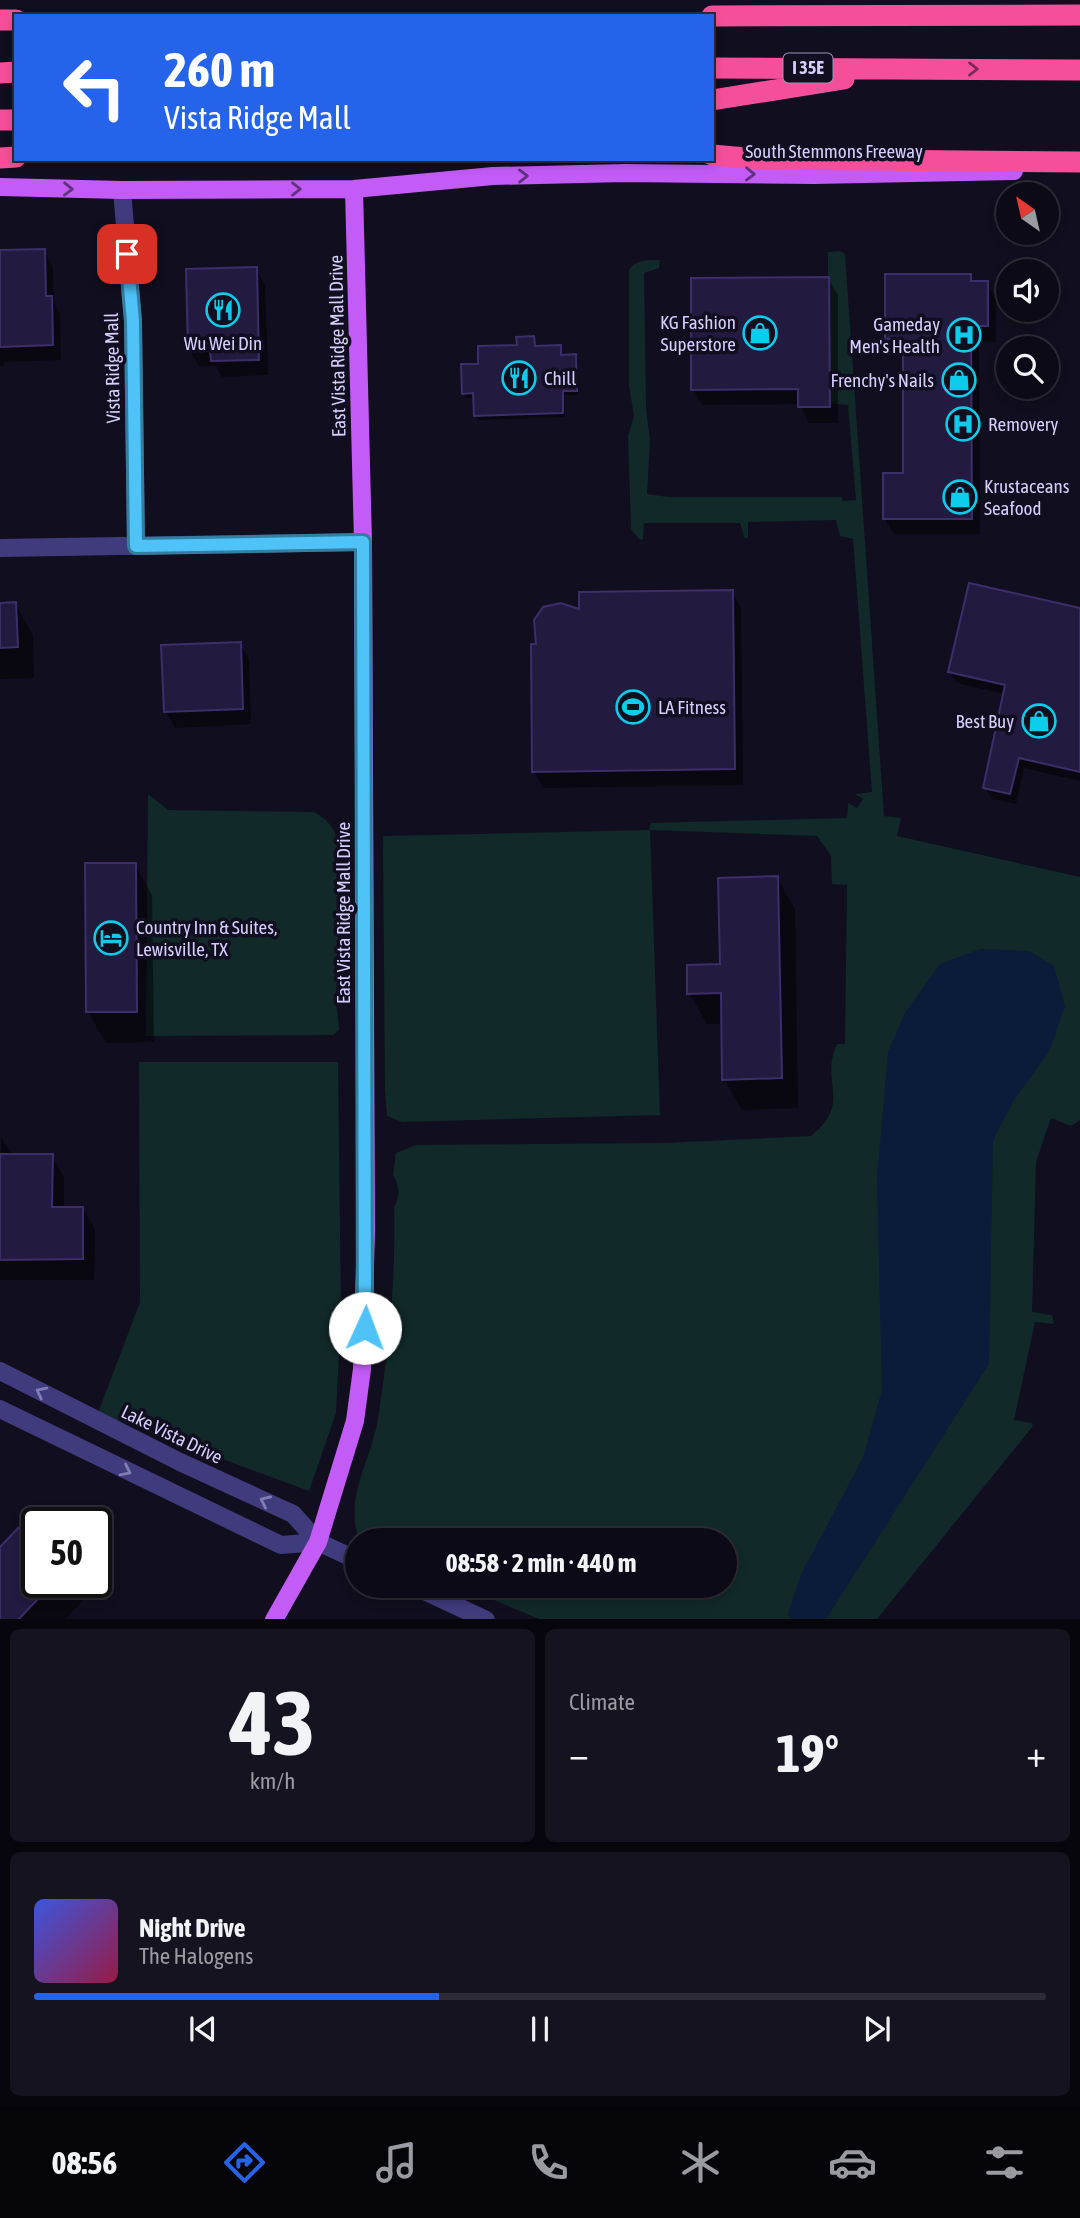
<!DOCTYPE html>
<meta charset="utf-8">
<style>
body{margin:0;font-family:"Asap Condensed",sans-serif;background:#161320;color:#f1f3f6;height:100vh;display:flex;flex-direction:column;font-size:26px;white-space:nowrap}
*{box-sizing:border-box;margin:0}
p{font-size:23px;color:#9a9aa1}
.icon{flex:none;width:38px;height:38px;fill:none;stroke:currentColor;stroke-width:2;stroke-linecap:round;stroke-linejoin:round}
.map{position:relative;height:1619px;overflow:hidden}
.side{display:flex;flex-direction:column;gap:10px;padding:10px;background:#07060d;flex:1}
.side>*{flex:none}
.guide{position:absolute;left:14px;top:14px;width:700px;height:147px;border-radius:0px;box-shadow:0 4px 10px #0003,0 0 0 2px #2d2b36;background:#2563eb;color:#fff;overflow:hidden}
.needle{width:46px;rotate:326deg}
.buttons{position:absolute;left:996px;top:182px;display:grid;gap:14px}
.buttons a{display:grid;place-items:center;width:63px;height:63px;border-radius:50%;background:#0d0a17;box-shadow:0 4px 10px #0003,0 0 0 2px #2d2b36;font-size:35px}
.speed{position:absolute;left:21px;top:1507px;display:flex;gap:14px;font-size:35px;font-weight:700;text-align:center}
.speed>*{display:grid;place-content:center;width:91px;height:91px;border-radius:50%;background:#0d0a17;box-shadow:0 4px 10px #0003,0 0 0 2px #2d2b36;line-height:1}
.speed .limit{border:4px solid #111;border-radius:10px;background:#fff;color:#111}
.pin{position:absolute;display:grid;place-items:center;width:60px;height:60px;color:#fff;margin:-30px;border-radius:14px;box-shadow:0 4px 10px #0006}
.me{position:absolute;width:77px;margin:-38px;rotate:2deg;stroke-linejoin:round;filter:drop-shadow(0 0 5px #0008)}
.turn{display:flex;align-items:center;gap:24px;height:147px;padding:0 35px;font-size:32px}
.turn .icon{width:91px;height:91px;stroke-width:2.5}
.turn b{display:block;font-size:49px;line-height:60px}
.big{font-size:52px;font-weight:700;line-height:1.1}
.side .widget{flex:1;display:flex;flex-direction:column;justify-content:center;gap:10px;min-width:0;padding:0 24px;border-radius:10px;background:#161320}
.side .dial{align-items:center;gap:0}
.dial b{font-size:91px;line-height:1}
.song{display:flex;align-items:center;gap:21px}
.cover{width:84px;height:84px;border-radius:10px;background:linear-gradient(135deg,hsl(230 70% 55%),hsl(340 70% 35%))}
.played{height:7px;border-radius:4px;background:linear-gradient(90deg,#2563eb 40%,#2d2b36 40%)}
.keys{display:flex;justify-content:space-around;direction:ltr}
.heat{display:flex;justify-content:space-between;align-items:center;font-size:38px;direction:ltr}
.side .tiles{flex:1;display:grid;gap:10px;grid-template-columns:1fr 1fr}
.widget:last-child{grid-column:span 2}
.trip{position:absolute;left:345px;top:1528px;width:392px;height:70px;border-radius:35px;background:#0d0a17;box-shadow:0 4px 10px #0003,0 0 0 2px #2d2b36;font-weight:700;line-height:70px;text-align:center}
.dock{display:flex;height:112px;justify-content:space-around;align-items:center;background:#050409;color:#9a9aa1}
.dock .icon{width:49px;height:49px}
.dock .on{color:#2563eb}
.dock b{font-size:32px;color:#f1f3f6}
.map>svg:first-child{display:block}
</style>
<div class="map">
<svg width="1080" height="1620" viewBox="0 0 1080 1620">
<rect width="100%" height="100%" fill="#110e1f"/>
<path fill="#112929" d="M841,251L845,254L884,816L901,818L897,836L1080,877V1120L1071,1126L1051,1118L1036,1162L1032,1312L1052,1315L1054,1324L1035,1322L1014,1420L1031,1423L1033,1426L877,1619H539L461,1586H724V1540L359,1538C343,1499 373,1456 378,1418C389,1348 396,1278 394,1207C400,1196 400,1186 393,1175L396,1153L416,1145L665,1143L811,1136C853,1103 819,1081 837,1044H845L847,885L832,884L831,856L817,836L650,830L660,1115L402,1122L387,1116L385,1091L383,836L649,830L651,823L847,818L848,803L857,808L863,799L855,794L872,792L853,539L840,536L836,520L748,522V537L745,539L740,523H644L643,539L640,540L631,529L628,436L634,416L629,386V270C636,259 648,260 660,260L659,268L644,273L646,409L650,440L647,494L668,497H842V501L856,500L848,405L828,403V252Z
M148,794L168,810L314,812C324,818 332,824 336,836C346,870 340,941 340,979C331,992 339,1014 339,1030L333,1035L146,1036Z
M139,1062H338L341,1316L336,1413L309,1491L98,1413L140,1302Z"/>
<path fill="#0b1b3a" d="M981,949L1029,951L1054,966L1065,1006L1049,1052L1015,1098L993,1140L989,1364L826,1619H791L788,1614L801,1574L863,1458L882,1390L877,1178L888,1052L906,1011L940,964Z"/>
<path fill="#0007" d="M44,251L53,267L54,303L60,314L61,360L4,362V366H0V252Z
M256,269L265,285L268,375L222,377L216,366H199L190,351Z
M970,276L974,282H987L996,298V342L979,341L980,534H894L885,519L905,475L904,354H896L887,339Z
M828,279L838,295V423H809L800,404L702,405L693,389Z
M533,338L536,348L560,347L563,357L575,356L578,360L579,395H564L565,417L478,420L475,398H467L464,393L480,366Z
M732,592L741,608L743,785L543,788L534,772L538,646L544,609L552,605L581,612Z
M15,604L33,635L34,678L0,679V605Z
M1080,609V781L1024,768L1016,804L992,799L985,788L1005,694L957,683L950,672Z
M240,644L249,659L251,724L175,728L166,712L163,647Z
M135,865L152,895L154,1042L106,1043L88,1012Z
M777,878L795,909L798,1108L742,1110L724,1079L723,1024H707L689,993L722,965Z
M1,1136L12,1156H52L64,1177V1208H82L95,1229L94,1280H0Z
M38,1518L43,1522H37V1582H89L78,1594L82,1601L65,1620H0V1549Z"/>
<path fill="#231b3f" stroke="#3c2e6a" stroke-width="2" d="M45,249L46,296H52L53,345L0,347V250Z
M257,267L259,360L211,361L210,350L188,351L186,269Z
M885,274H971V281H988V326H971L972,519H883V473H903V339H885Z
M829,277L830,407H798V389L691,390V278Z
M534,336L535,346L561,345V355L576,354L577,391H563V413L474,416L473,393L462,394L461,364H478V346L517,345L516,337Z
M969,583L1080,608V772L1019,758L1010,794L983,788L1005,685L948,672Z
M733,590L735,769L532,772L531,644H536L534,620L543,607L561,603L579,609V592Z
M16,602L18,647L0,648V603Z
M241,642L243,709L164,712L161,645Z
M85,863H136L137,1012H86Z
M778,876L782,1078L722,1080L721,993L687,994V965L720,964L718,878Z
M0,1154H53L52,1207H83V1259L0,1260Z
M37,1516V1582H54L18,1620H0V1547L20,1526L24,1529Z"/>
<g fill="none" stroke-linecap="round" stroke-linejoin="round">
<path stroke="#403b7c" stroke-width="18" d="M122,190L133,321L136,546
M0,548L363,542
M0,1371L180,1462L293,1514L318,1542L357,1560
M0,1409L281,1545L318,1542
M414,1586L486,1620"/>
<path stroke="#c35bf7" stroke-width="18" d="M0,187L122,190L354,189L493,176L624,173L814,175L1014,171
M274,1620L318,1542L355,1421L362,1369L366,1231L363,542L354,189"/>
<path stroke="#f64f99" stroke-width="21" d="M712,16L1080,15
M0,20H16
M712,68L1080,70
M0,73L16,72
M712,100L844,79
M0,120H16
M712,155L757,159L1080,162
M0,158L16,157"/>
</g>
<defs><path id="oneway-chevron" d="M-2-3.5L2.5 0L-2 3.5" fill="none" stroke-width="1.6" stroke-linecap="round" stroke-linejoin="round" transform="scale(1.75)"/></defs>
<use stroke="#782b56" href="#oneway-chevron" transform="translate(973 69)"/>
<g stroke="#613180">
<use href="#oneway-chevron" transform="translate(750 174) rotate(1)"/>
<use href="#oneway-chevron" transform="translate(523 176) rotate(-1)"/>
<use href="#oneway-chevron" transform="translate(68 189) rotate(1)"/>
<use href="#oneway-chevron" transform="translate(296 189)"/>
</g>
<g stroke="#837db6">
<use href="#oneway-chevron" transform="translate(41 1392) rotate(-153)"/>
<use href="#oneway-chevron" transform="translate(126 1471) rotate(26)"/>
<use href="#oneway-chevron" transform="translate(265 1501) rotate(-155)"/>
</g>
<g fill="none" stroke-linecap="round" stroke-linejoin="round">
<defs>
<path id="route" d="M127,254L133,321L136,546L363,542L365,1328"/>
</defs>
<use href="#route" stroke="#337fa1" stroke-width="18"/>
<use href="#route" stroke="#4fc3f7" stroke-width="12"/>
</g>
<defs>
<symbol id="restaurant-ring" viewBox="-11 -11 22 22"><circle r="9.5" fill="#110e1f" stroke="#0ccceb" stroke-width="1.5"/><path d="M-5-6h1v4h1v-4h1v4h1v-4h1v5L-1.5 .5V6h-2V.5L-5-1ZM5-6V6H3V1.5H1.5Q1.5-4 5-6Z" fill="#0ccceb"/></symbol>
<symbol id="shop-ring" viewBox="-11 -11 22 22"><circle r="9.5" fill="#110e1f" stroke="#0ccceb" stroke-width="1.5"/><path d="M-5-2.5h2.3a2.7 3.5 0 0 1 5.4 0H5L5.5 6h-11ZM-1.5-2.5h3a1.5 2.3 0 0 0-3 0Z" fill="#0ccceb"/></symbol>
<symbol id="hospital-ring" viewBox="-11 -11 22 22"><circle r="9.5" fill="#110e1f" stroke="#0ccceb" stroke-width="1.5"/><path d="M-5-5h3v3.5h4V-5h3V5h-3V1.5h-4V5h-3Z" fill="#0ccceb"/></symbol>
<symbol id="stadium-ring" viewBox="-11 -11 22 22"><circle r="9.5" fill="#110e1f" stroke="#0ccceb" stroke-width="1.5"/><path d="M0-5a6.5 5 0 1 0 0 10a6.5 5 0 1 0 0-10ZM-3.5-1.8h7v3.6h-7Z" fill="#0ccceb"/></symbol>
<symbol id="hotel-ring" viewBox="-11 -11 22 22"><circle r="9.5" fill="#110e1f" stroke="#0ccceb" stroke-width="1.5"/><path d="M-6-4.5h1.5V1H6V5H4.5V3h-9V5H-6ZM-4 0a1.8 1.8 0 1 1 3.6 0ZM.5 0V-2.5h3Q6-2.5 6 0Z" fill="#0ccceb"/></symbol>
</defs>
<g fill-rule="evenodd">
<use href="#restaurant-ring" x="204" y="291" width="38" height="38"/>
<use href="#shop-ring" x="741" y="314" width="38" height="38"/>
<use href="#hospital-ring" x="945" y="316" width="38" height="38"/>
<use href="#restaurant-ring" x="500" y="359" width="38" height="38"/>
<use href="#shop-ring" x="940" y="361" width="38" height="38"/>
<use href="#hospital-ring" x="944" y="405" width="38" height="38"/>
<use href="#shop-ring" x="941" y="478" width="38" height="38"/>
<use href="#stadium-ring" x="614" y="688" width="38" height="38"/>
<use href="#shop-ring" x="1020" y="702" width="38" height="38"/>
<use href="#hotel-ring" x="92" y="919" width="38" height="38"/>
</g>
<g text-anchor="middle" stroke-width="7" stroke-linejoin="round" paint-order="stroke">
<rect fill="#110e1f" stroke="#9a94ba" stroke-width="2" x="783.5" y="53.5" width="49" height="29" rx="5"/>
<g font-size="18" font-weight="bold" fill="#d5cefd">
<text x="808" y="74">I 35E</text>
</g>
<g font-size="19" fill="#d5cefd" stroke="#110e1f">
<text x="834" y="158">South Stemmons Freeway</text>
<text transform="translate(337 346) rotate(-91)" y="7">East Vista Ridge Mall Drive</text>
<text transform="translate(112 368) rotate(-91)" y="7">Vista Ridge Mall</text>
<text transform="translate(343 913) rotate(-90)" y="7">East Vista Ridge Mall Drive</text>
<text transform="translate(172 1434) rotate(26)" y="7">Lake Vista Drive</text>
</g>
<g font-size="19" fill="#d5cefd" stroke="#110e1f" text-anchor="start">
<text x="736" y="329" text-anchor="end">KG Fashion<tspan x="736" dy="22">Superstore</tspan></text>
<text x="940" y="331" text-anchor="end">Gameday<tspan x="940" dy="22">Men's Health</tspan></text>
<text x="223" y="350" text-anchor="middle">Wu Wei Din</text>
<text x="544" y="385">Chill</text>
<text x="934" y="387" text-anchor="end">Frenchy's Nails</text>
<text x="988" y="431">Removery</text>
<text x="984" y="493">Krustaceans<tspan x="984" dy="22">Seafood</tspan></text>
<text x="658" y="714">LA Fitness</text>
<text x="1014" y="728" text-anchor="end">Best Buy</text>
<text x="136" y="934">Country Inn &amp; Suites,<tspan x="136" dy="22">Lewisville, TX</tspan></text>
</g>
</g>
</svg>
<div class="buttons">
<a><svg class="needle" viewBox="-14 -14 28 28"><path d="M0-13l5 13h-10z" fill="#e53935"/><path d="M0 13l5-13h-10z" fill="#9a9aa1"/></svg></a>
<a><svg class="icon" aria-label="sound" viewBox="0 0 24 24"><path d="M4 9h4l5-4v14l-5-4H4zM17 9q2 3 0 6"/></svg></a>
<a><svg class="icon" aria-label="search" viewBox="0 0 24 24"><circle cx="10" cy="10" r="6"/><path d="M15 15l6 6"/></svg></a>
</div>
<div class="speed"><div class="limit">50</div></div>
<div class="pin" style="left:127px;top:254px;background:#d93025"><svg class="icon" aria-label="arrive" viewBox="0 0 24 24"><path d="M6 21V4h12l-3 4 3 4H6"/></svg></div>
<svg class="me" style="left:365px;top:1328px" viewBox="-20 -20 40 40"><circle r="19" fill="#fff"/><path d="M0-13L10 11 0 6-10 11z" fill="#4fc3f7"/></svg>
<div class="trip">08:58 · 2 min · 440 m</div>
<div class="guide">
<div class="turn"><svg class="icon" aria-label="left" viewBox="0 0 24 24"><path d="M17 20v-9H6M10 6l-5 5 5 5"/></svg><div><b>260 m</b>Vista Ridge Mall</div></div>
</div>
</div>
<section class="side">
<div class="tiles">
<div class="widget dial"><b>43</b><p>km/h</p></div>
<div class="widget"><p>Climate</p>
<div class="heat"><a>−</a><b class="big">19°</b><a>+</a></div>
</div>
<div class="widget">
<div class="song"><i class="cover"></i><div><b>Night Drive</b><p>The Halogens</p></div></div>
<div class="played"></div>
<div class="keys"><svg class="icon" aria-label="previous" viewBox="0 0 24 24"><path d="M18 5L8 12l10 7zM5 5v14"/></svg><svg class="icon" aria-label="pause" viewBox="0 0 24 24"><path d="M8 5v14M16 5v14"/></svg><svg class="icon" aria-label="next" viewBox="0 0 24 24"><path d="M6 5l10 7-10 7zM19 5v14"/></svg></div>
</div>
</div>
</section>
<nav class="dock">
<b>08:56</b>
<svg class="icon on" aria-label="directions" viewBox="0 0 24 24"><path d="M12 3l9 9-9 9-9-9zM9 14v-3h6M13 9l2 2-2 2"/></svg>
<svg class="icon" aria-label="music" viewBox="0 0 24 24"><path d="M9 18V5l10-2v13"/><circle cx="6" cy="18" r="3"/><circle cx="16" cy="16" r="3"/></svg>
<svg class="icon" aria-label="phone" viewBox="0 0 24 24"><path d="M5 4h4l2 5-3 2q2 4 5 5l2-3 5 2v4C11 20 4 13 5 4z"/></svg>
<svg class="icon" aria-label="climate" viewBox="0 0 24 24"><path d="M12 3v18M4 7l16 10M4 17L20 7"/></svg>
<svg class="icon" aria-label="car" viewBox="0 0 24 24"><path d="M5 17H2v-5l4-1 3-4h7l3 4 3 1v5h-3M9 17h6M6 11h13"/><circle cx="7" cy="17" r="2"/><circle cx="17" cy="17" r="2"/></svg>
<svg class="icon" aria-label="filters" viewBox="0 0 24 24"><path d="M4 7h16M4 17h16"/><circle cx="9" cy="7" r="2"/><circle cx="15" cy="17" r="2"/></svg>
</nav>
